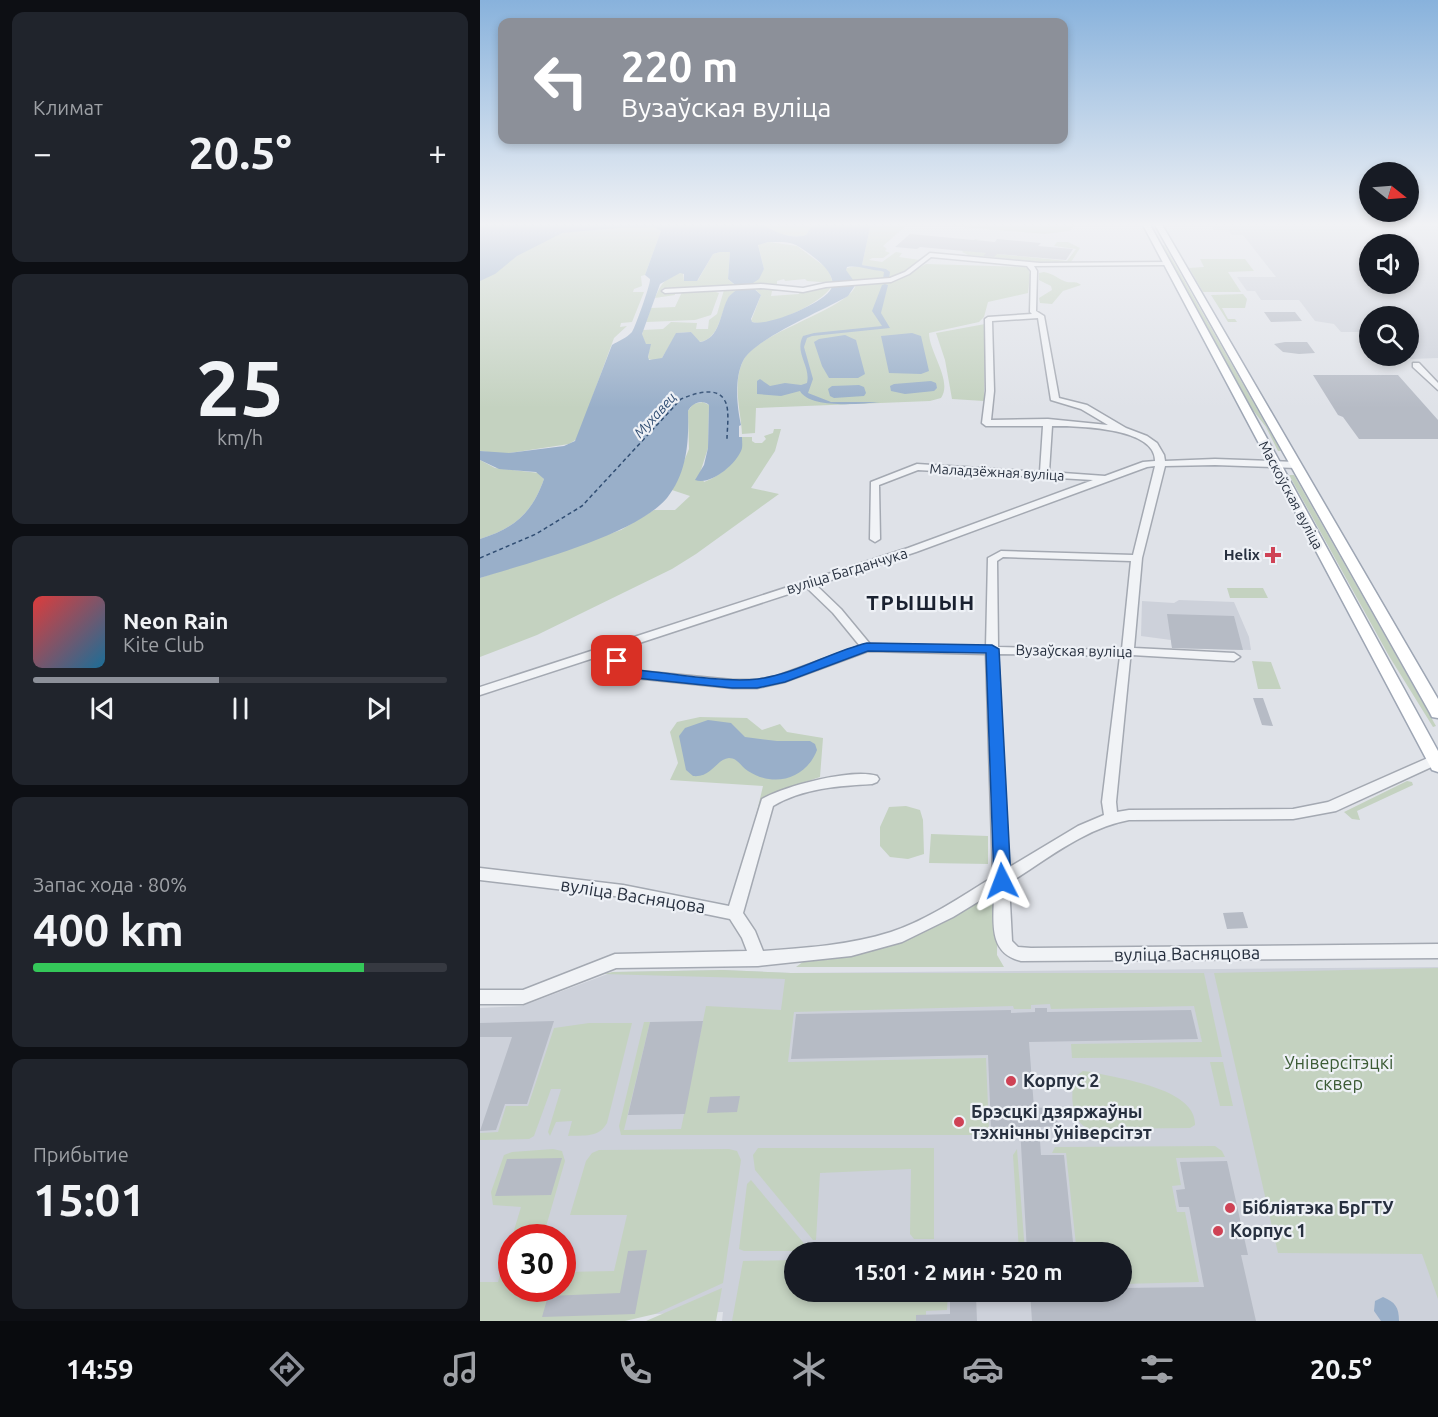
<!DOCTYPE html>
<html lang="ru">
<meta charset="utf-8">
<style>
body{margin:0;font-family:Ubuntu,sans-serif;background:#20242c;color:#f1f3f6;height:100vh;display:flex;flex-direction:column;font-size:22px;white-space:nowrap}
*{box-sizing:border-box;margin:0}
p{font-size:20px;color:#9ea1a6}
.icon{flex:none;width:33px;height:33px;fill:none;stroke:currentColor;stroke-width:2;stroke-linecap:round;stroke-linejoin:round}
.map{position:relative;flex:1;overflow:hidden}
.side{display:flex;flex-direction:column;gap:12px;padding:12px;background:#0d0f14;width:480px}
.side>*{flex:none}
.guide{position:absolute;left:18px;top:18px;width:570px;height:126px;border-radius:12px;box-shadow:0 3px 9px #0003;background:#8c9099;color:#fff;overflow:hidden}
.needle{width:39px;rotate:107deg}
.buttons{position:absolute;left:879px;top:162px;display:grid;gap:12px}
.buttons a{display:grid;place-items:center;width:60px;height:60px;border-radius:50%;background:#171b24;box-shadow:0 3px 9px #0003;font-size:30px}
.speed{position:absolute;left:18px;top:1224px;display:flex;gap:12px;font-size:30px;font-weight:700;text-align:center}
.speed>*{display:grid;place-content:center;width:78px;height:78px;border-radius:50%;background:#171b24;box-shadow:0 3px 9px #0003;line-height:1}
.speed .limit{border:9px solid #d22;background:#fff;color:#111}
.pin{position:absolute;display:grid;place-items:center;width:51px;height:51px;color:#fff;margin:-26px;border-radius:12px;box-shadow:0 3px 9px #0006}
.me{position:absolute;width:66px;margin:-33px;rotate:357deg;stroke-linejoin:round;filter:drop-shadow(0 0 4px #0008)}
.turn{display:flex;align-items:center;gap:21px;height:126px;padding:0 24px;font-size:27px}
.turn .icon{width:78px;height:78px;stroke-width:2.5}
.turn b{display:block;font-size:42px;line-height:51px}
.big{font-size:45px;font-weight:700;line-height:1.1}
.side .widget{flex:1;display:flex;flex-direction:column;justify-content:center;gap:9px;min-width:0;padding:0 21px;border-radius:12px;background:#20242c}
.side .dial{align-items:center;gap:0}
.dial b{font-size:78px;line-height:1}
.song{display:flex;align-items:center;gap:18px}
.cover{width:72px;height:72px;border-radius:9px;background:linear-gradient(135deg,hsl(0 70% 55%),hsl(200 70% 35%))}
.played{height:6px;border-radius:3px;background:linear-gradient(90deg,#8c9099 45%,#363941 45%)}
.keys{display:flex;justify-content:space-around;direction:ltr}
.heat{display:flex;justify-content:space-between;align-items:center;font-size:33px;direction:ltr}
.charge{height:9px;border-radius:4px;background:linear-gradient(90deg,#34c759 80%,#363941 0)}
.trip{position:absolute;left:304px;top:1242px;width:348px;height:60px;border-radius:30px;background:#171b24;box-shadow:0 3px 9px #0003;font-weight:700;line-height:60px;text-align:center}
.dock{display:flex;height:96px;justify-content:space-around;align-items:center;background:#090b0e;color:#9ea1a6}
.dock .icon{width:42px;height:42px}
.dock .selected{color:#8c9099}
.dock b{font-size:27px;color:#f1f3f6}
main{display:flex;flex:1;min-height:0}
.map>svg:first-child{display:block}
</style>
<main>
<section class="side">
<div class="widget"><p>Климат</p>
<div class="heat"><a>−</a><b class="big">20.5°</b><a>+</a></div>
</div>
<div class="widget dial"><b>25</b><p>km/h</p></div>
<div class="widget">
<div class="song"><i class="cover"></i><div><b>Neon Rain</b><p>Kite Club</p></div></div>
<div class="played"></div>
<div class="keys"><svg class="icon" aria-label="previous" viewBox="0 0 24 24"><path d="M18 5L8 12l10 7zM5 5v14"/></svg><svg class="icon" aria-label="pause" viewBox="0 0 24 24"><path d="M8 5v14M16 5v14"/></svg><svg class="icon" aria-label="next" viewBox="0 0 24 24"><path d="M6 5l10 7-10 7zM19 5v14"/></svg></div>
</div>
<div class="widget"><p>Запас хода · 80%</p><b class="big">400 km</b><div class="charge"></div></div>
<div class="widget"><p>Прибытие</p><b class="big">15:01</b></div>
</section>
<div class="map">
<svg width="958" height="1321" viewBox="0 0 958 1321">
<rect width="100%" height="100%" fill="#dfe2e8"/>
<path fill="#cdd1da" fill-rule="evenodd" d="M729,223H958V358L931,359L928,356V316H890L889,332H861L854,324L835,321L819,300H781L775,291H767L757,277H796L763,235H752L748,230H734ZM890,244H928V284H890Z
M699,600L754,602L769,637L771,650L692,648L691,640L661,636L662,601L694,603Z
M958,967V1321H242L243,1312L0,1319V1008L42,1006L133,972L243,970L311,973ZM32,1238H82V1288H32ZM315,1252H642V1292H315Z"/>
<path fill="#c4d2c0" d="M0,223H127V228L174,227L181,231L165,275L161,276L162,286L154,289L153,292H164L152,322L141,323L140,327L147,326L134,338L97,439L89,444L23,454L0,451Z
M280,223H334L326,235C311,240 293,231 280,223Z
M391,223H423L427,225L403,246L407,249L405,251L410,253L403,258H392L389,260L402,262L416,252L422,253L419,257L440,260L414,279L372,282L365,269C374,264 394,268 404,272L408,270L382,265Z
M473,223H598L589,231L565,234L472,226Z
M495,239L507,241L498,240L488,251L587,261L596,249L574,246L577,242H588L600,248L591,262L570,263L488,255L482,252Z
M289,242L317,246L348,269L353,283L327,281L325,279L305,281L304,279L297,281V285L270,286L284,269L278,244Z
M681,245H684L801,451H798L786,427L772,409Z
M240,252H250L248,279L257,287L183,288L181,292H195V295L175,298C180,285 189,272 203,273L204,281L218,280L233,254Z
M720,259H765L774,271L748,272L761,292H723L709,268L724,267Z
M446,264L544,267L548,268L550,275L548,293L508,302L504,317L499,322L449,333C449,352 473,381 461,398L450,401L276,408L275,433L262,434C261,411 252,384 263,361C276,332 368,310 376,285L417,280Z
M564,272C575,274 581,281 587,282C594,283 596,281 601,285L583,291L572,304L560,303L559,298L572,290L571,286L559,280V273Z
M352,285C347,301 285,331 271,321L281,295L275,289L300,288L312,291H292L291,296L319,294L320,291Z
M259,288C255,292 250,295 248,299C240,314 239,341 218,342L211,332L197,333L182,358L178,361L168,359L170,344L166,345L162,335L163,330L183,329L191,322L217,323L216,329H228L229,320L237,314L244,290Z
M230,290L239,293L231,315L215,320L166,322L171,308L195,307L202,292Z
M763,294L767,299L765,308H742L748,319H755L757,322H748L731,295Z
M505,324L504,401L472,399L465,360L456,333Z
M223,402L229,405L228,448L220,473L224,482C243,475 262,458 262,437H272V441L275,443H282L286,439L284,436L293,433L294,429H301L295,451L271,488L299,494L216,554L192,569L57,635L0,657V578L141,530L174,510H195L210,496L192,490L209,449L208,411L213,404Z
M0,460L15,468L59,473L64,479C52,513 35,528 0,539Z
M809,475H814L956,726L953,727L909,656Z
M747,588H783L788,598H750Z
M772,661L791,662L801,689H778Z
M220,717L267,718L282,730L300,724L307,732L343,738L340,777L295,792L284,801L274,824L283,786L190,780L198,763L190,732L197,722Z
M927,781L932,782L933,785L877,811L880,820L872,819L864,812Z
M426,806L440,810L443,820L444,854L428,859L410,857L400,846V827L409,807Z
M451,834L508,836V864L449,863Z
M513,890L518,896L517,955L524,967H316L324,961L364,954Z
M958,968V1299L942,1254L798,1253L734,973Z
M243,970L311,973H724L742,1057L592,1058L591,1044L722,1042L714,1006L571,1009L570,1004L551,1005V1009H534L533,1006L314,1012L308,1062L506,1058L509,1130H537V1135H141L139,1126L164,1022H170L144,1130L201,1129L226,1006L301,1010L305,979L123,974L133,972Z
M109,1023H152L127,1123C119,1138 104,1135 88,1136L92,1121L76,1122L70,1136L68,1132L81,1089H71L54,1136L49,1139L0,1140V1133L18,1132L26,1106H48L74,1028Z
M730,1062H743L753,1106H740Z
M603,1071L612,1072C639,1079 717,1088 715,1125L710,1128L610,1129C591,1124 589,1092 596,1076Z
M735,1146L742,1151L745,1157L696,1158L701,1185L692,1186L697,1212H705L719,1282L642,1284V1252H571V1246L596,1245L586,1153H572L575,1147Z
M278,1148H454V1239H434L430,1234L431,1169L340,1173L336,1240H333L275,1170L273,1155Z
M73,1149L82,1151L85,1161L63,1237H32L41,1207L13,1205L11,1192L24,1155L32,1152Z
M249,1149L257,1151L261,1160L243,1283L175,1314L145,1321H0V1282H18L31,1239L32,1288H82L83,1272L134,1271L147,1215H90L106,1161L112,1153L119,1150Z
M537,1149L545,1252H539L533,1155Z
M271,1180L327,1247L326,1251H264L259,1249L267,1184Z
M315,1260V1292H515L468,1293L467,1310L446,1311V1321H252L263,1261Z
M242,1288L236,1321H166Z"/>
<path fill="#99afc9" fill-rule="evenodd" d="M0,223H280C293,231 311,240 326,235L334,223H391L382,265L406,269L410,272L409,279H403L404,272L401,271C390,270 377,265 367,267L366,270L376,284L368,296C346,309 272,340 263,361C254,379 257,407 261,425L259,426V437H262C262,442 263,447 261,451C255,465 230,486 215,480L224,465L228,448L229,405C222,399 212,403 208,411C209,442 207,473 187,498C156,535 48,563 0,578V539C35,528 52,513 64,479L56,472L19,469L0,460V451L29,453L84,446L95,441L132,345C138,341 147,338 152,332C155,328 171,283 170,279L165,275L181,231L174,227L137,228L82,233L37,256L15,274L0,281ZM288,242C297,242 309,241 316,245C328,252 360,273 351,289C344,303 287,327 272,322L271,319L281,295L270,285L279,279L284,269L278,245ZM240,252H250L248,279L259,288C255,291 250,295 248,298C240,313 240,339 220,342L211,332L196,333L182,358L169,360L168,357L171,344H166L162,334L180,284L200,273L204,274V281H217L233,254Z
M405,284L408,285L401,313L410,328L332,336L327,338L324,347L333,379L328,393L351,402H400C381,404 330,409 320,391L301,396L277,394V381L280,379L290,386L305,383L321,385L327,383C331,366 314,353 323,336L334,333L402,326L392,311L402,285Z
M432,333L441,336L449,371L441,374L409,373L401,336Z
M365,335L376,340L385,374L378,378H349L342,366L334,342L339,339Z
M451,381L456,383L457,388L454,391L425,394L411,391L410,386L414,384Z
M379,385L384,387L386,393L384,396L354,398L350,396L348,389L352,386Z
M228,720L251,723L265,737L297,741H330L335,744L337,750C326,779 294,788 268,771C261,767 258,758 249,758C236,759 232,778 213,776L206,770L199,736L205,728Z
M903,1297C915,1302 919,1307 919,1321H901L894,1311L895,1301Z"/>
<g fill="none" stroke-linecap="round" stroke-linejoin="round">
<path stroke="#314e73" stroke-width="1.5" stroke-dasharray="4 3" stroke-linecap="butt" d="M0,558L56,534L102,506L201,399C213,394 237,385 245,401C250,410 247,429 247,439"/>
</g>
<path fill="#b6bbc5" d="M430,234L515,242L517,239L561,243L558,246L593,249L586,260L517,254L514,257L503,256L506,253L440,247L437,249L415,247Z
M784,312H815L822,321L791,322Z
M805,342H827L835,353L819,354L803,352L794,344Z
M833,375H918L958,420V439H879L863,417L858,415Z
M687,614L754,616L763,650L692,648Z
M773,698H783L793,726L782,725Z
M763,912L768,928L747,929L743,913Z
M555,1008H567V1012L711,1010L718,1039L549,1042L554,1108L576,1107L578,1126L559,1127L561,1155H584L593,1242L567,1243L568,1252H547L540,1127L511,1128L508,1055L311,1059L316,1014L531,1010V1013L555,1012Z
M74,1021L47,1104H25L16,1130L0,1131L32,1037H0V1023Z
M223,1021L205,1114L148,1115L170,1022Z
M260,1096L257,1112L227,1113L230,1097Z
M82,1158L71,1195L15,1196L27,1159Z
M747,1161L768,1255H761L776,1321H552L550,1292H642V1288L724,1287L709,1207H699L696,1190L705,1189L700,1162Z
M167,1250L155,1314L62,1317L68,1296L140,1293L148,1251Z
M496,1296L497,1321H436V1315L470,1314V1297Z"/>
<g fill="none" stroke-linecap="round" stroke-linejoin="round">
<defs>
<path id="minor" d="M450,253L560,263L688,262L686,265L554,266L557,271L556,311L564,316L579,398L607,405L646,428L667,436L677,443L684,455L685,461L735,459L816,462L821,465L816,468L735,465L685,466L662,558L654,648L754,653L760,657L754,661L652,655L650,660L636,802L637,812L649,810L813,809L848,802L950,757L958,756V764L856,811L813,819L649,820C605,828 566,860 529,883L532,941L538,947L551,948L958,944V958L541,961C507,953 514,920 514,892L473,917L422,942L371,956L278,966L136,968L43,1004H0V990H43L135,954L267,951L262,938L250,919L143,897L0,880V868L143,885L249,906L282,799C305,786 372,768 397,776L399,779L397,782L392,784C359,786 323,788 293,806L263,913L275,931L283,951C326,948 370,945 411,932C447,920 481,897 513,877L506,654L388,651L304,682L277,688H253L145,677L141,676L126,654L0,695V687L428,548L613,480L438,470L399,485L400,539L395,542L390,539L391,482L437,464L560,472L563,426H506L502,423L506,391L505,319L508,317L552,314L550,312L551,271L547,266L451,257L429,274L411,282L346,287L323,292L281,288L185,293L182,291L185,289L281,284L323,288L346,283L410,278L425,272ZM558,318L571,400L601,409L628,425L568,419L511,420L514,391L512,321ZM572,426C596,426 676,427 675,461L663,462L625,476L569,472ZM675,466L653,555L521,551L508,558L506,647L390,644L361,609L336,585L436,552L667,467ZM523,557L651,561L642,649L633,650L518,647L517,561ZM327,588L353,613L380,646L297,676L277,680H253L149,670L135,651ZM518,654L640,656L622,802L624,815L598,826L528,868Z
M933,363H939L958,383V390L933,367Z"/>
<path id="major" d="M662,223H669L958,751V772L952,770L950,766Z
M674,223H681L958,699V718L952,717L950,713Z"/>
</defs>
<use href="#minor" stroke="#a4a9b2" stroke-width="3"/>
<use href="#major" stroke="#9ea6b4" stroke-width="3"/>
<use href="#minor" fill="#f1f3f6" fill-rule="evenodd"/>
<use href="#major" fill="#fff" fill-rule="evenodd"/>
</g>
<linearGradient id="sky" x2="0" y2="1"><stop stop-color="#88b2dc"/><stop offset="0.55" stop-color="#f1f2f5"/><stop offset="1" stop-color="#f1f2f5" stop-opacity="0"/></linearGradient>
<rect width="958" height="408" fill="url(#sky)"/>
<path fill="#1a73e8" stroke="#114b97" stroke-width="1.5" d="M387,643L512,645L519,649L531,881L528,885L522,887L516,885L514,881L506,653L388,651L305,682L277,688H252L146,677L141,676L130,661L137,657L142,658L150,669C187,673 243,683 278,679C316,674 350,652 387,643Z"/>
<g fill="#cf4255" stroke="#eef1f6" stroke-width="2">
<path d="M790 546h6v6h6v6h-6v6h-6v-6h-6v-6h6z"/>
<circle cx="531" cy="1081" r="6"/>
<circle cx="479" cy="1122" r="6"/>
<circle cx="750" cy="1208" r="6"/>
<circle cx="738" cy="1231" r="6"/>
</g>
<g text-anchor="middle" stroke-width="4.5" stroke-linejoin="round" paint-order="stroke">
<g font-size="14" font-style="italic" fill="#314e73" stroke="#eef1f6">
<text transform="translate(175 415) rotate(-48)" y="5">Мухавец</text>
</g>
<g font-size="14" fill="#27303f" stroke="#eef1f6">
<text transform="translate(517 472) rotate(3)" y="5">Маладзёжная вуліца</text>
<text transform="translate(811 495) rotate(62)" y="5">Маскоўская вуліца</text>
</g>
<g font-size="15" font-weight="bold" fill="#27303f" stroke="#eef1f6" text-anchor="end">
<text x="780" y="560">Helix</text>
</g>
<g font-size="15" fill="#27303f" stroke="#eef1f6">
<text transform="translate(367 571) rotate(-17)" y="5">вуліца Багданчука</text>
<text transform="translate(594 651) rotate(1)" y="5">Вузаўская вуліца</text>
</g>
<g font-size="18" fill="#27303f" stroke="#eef1f6">
<text transform="translate(153 896) rotate(9)" y="6">вуліца Васняцова</text>
<text transform="translate(707 954) rotate(-1)" y="6">вуліца Васняцова</text>
</g>
<g font-size="18" fill="#3b5b35" stroke="#eef1f6">
<text x="859" y="1069">Універсітэцкі<tspan x="859" dy="21">сквер</tspan></text>
</g>
<g font-size="18" font-weight="bold" fill="#27303f" stroke="#eef1f6" text-anchor="start">
<text x="543" y="1087">Корпус 2</text>
<text x="491" y="1118">Брэсцкі дзяржаўны<tspan x="491" dy="21">тэхнічны ўніверсітэт</tspan></text>
<text x="762" y="1214">Бібліятэка БрГТУ</text>
<text x="750" y="1237">Корпус 1</text>
</g>
<g font-size="21" font-weight="bold" letter-spacing="1.5" fill="#1a2130" stroke="#eef1f6">
<text x="441" y="610">ТРЫШЫН</text>
</g>
</g>
</svg>
<div class="buttons">
<a><svg class="needle" viewBox="-14 -14 28 28"><path d="M0-13l5 13h-10z" fill="#e53935"/><path d="M0 13l5-13h-10z" fill="#9ea1a6"/></svg></a>
<a><svg class="icon" aria-label="sound" viewBox="0 0 24 24"><path d="M4 9h4l5-4v14l-5-4H4zM17 9q2 3 0 6"/></svg></a>
<a><svg class="icon" aria-label="search" viewBox="0 0 24 24"><circle cx="10" cy="10" r="6"/><path d="M15 15l6 6"/></svg></a>
</div>
<div class="speed"><div class="limit">30</div></div>
<div class="pin" style="left:137px;top:661px;background:#d93025"><svg class="icon" aria-label="arrive" viewBox="0 0 24 24"><path d="M6 21V4h12l-3 4 3 4H6"/></svg></div>
<svg class="me" style="left:522px;top:881px" viewBox="-20 -20 40 40"><path d="M0-17L14 15 0 8-14 15z" fill="#1a73e8" stroke="#fff" stroke-width="4"/></svg>
<div class="trip">15:01 · 2 мин · 520 m</div>
<div class="guide">
<div class="turn"><svg class="icon" aria-label="left" viewBox="0 0 24 24"><path d="M17 20v-9H6M10 6l-5 5 5 5"/></svg><div><b>220 m</b>Вузаўская вуліца</div></div>
</div>
</div>
</main>
<nav class="dock">
<b>14:59</b>
<svg class="icon selected" aria-label="directions" viewBox="0 0 24 24"><path d="M12 3l9 9-9 9-9-9zM9 14v-3h6M13 9l2 2-2 2"/></svg>
<svg class="icon" aria-label="music" viewBox="0 0 24 24"><path d="M9 18V5l10-2v13"/><circle cx="6" cy="18" r="3"/><circle cx="16" cy="16" r="3"/></svg>
<svg class="icon" aria-label="phone" viewBox="0 0 24 24"><path d="M5 4h4l2 5-3 2q2 4 5 5l2-3 5 2v4C11 20 4 13 5 4z"/></svg>
<svg class="icon" aria-label="climate" viewBox="0 0 24 24"><path d="M12 3v18M4 7l16 10M4 17L20 7"/></svg>
<svg class="icon" aria-label="car" viewBox="0 0 24 24"><path d="M5 17H2v-5l4-1 3-4h7l3 4 3 1v5h-3M9 17h6M6 11h13"/><circle cx="7" cy="17" r="2"/><circle cx="17" cy="17" r="2"/></svg>
<svg class="icon" aria-label="filters" viewBox="0 0 24 24"><path d="M4 7h16M4 17h16"/><circle cx="9" cy="7" r="2"/><circle cx="15" cy="17" r="2"/></svg>
<b>20.5°</b>
</nav>
